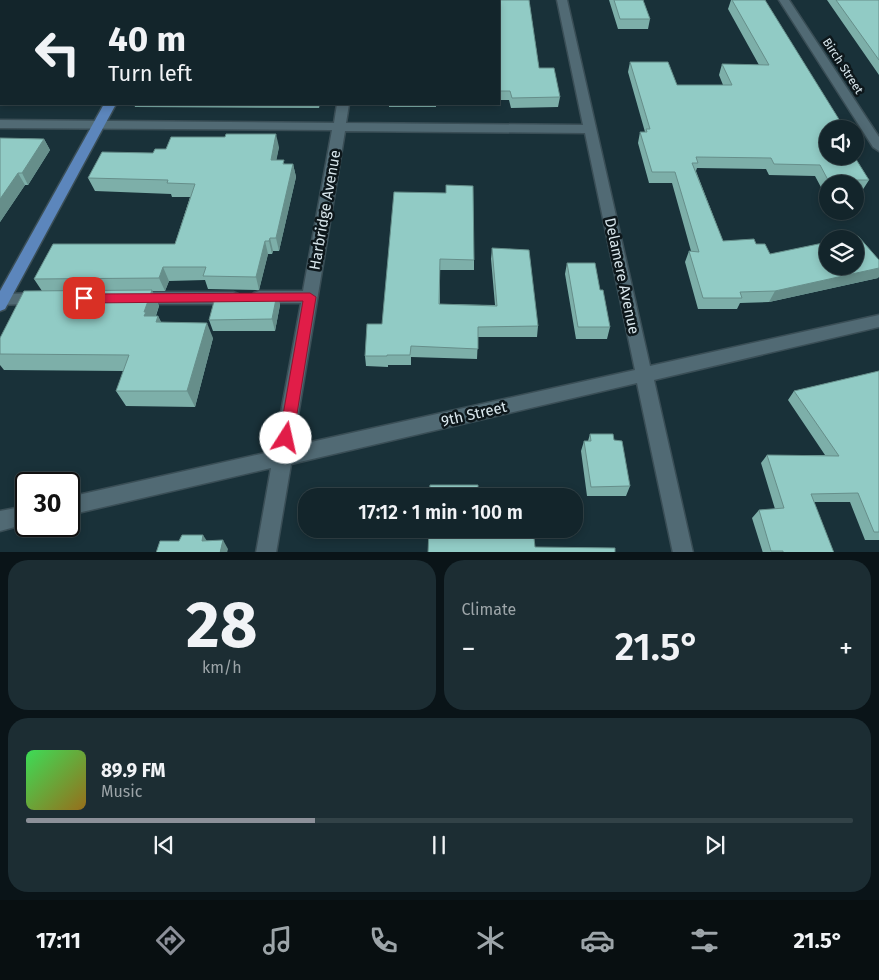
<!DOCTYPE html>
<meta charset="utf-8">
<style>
body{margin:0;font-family:"Fira Sans",sans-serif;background:#1c2d33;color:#f1f3f6;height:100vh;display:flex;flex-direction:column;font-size:19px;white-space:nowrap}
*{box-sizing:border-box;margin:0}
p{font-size:16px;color:#9da5a9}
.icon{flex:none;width:28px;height:28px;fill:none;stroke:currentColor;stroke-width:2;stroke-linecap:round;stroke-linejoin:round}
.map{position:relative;height:552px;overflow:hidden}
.drawer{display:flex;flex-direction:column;gap:8px;padding:8px;background:#0a1418;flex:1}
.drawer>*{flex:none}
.hud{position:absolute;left:0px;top:0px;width:500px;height:105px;box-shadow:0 2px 8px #0003,0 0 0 1px #324247;background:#13252b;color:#f1f3f6;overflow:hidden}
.fabs{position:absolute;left:819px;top:120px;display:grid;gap:10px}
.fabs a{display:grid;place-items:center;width:45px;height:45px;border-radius:50%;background:#13252b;box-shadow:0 2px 8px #0003,0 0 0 1px #324247;font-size:25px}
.speed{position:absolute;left:15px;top:472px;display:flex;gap:10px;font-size:25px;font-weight:700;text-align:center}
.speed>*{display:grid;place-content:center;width:65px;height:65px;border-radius:50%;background:#13252b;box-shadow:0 2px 8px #0003,0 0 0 1px #324247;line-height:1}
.speed .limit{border:2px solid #111;border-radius:8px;background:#fff;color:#111}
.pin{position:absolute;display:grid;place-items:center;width:42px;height:42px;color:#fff;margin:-21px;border-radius:10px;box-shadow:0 2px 8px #0006}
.me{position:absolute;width:55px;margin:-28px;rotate:10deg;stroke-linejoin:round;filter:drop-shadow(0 0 4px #0008)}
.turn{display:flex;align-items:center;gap:18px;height:105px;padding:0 25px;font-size:22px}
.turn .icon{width:65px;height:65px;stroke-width:2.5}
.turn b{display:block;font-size:35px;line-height:42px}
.big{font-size:38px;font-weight:600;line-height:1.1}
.drawer .card{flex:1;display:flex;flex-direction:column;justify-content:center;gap:8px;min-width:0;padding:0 18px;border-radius:20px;background:#1c2d33}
.drawer .dial{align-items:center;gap:0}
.dial b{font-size:65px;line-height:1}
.song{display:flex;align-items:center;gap:15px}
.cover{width:60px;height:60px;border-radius:8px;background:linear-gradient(135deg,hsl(130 70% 55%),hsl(40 70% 35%))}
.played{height:5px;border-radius:2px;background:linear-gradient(90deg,#8c9099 35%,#324247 35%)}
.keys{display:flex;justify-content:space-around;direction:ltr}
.heat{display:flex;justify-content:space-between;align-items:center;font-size:28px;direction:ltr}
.drawer .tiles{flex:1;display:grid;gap:8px;grid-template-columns:1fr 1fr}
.card:last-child{grid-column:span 2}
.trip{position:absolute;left:298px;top:488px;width:285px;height:50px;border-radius:20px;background:#13252b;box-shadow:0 2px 8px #0003,0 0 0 1px #324247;font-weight:600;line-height:50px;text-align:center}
.menu{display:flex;height:80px;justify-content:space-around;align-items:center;background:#080f11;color:#9da5a9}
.menu .icon{width:35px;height:35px}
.menu .on{color:#8c9099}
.menu b{font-size:22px;color:#f1f3f6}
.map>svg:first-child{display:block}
</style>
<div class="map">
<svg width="879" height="553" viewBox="0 0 879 553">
<rect width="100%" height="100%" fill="#193139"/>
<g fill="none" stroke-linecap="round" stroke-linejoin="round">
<defs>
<path id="minor" d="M357,0H367V1H357Z
M557,0H567L650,366L879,315V327L654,380L693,553H673L637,383L291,464L276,553H256L271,468L69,515V497L274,451L301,303H259L254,301L251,297L254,293L259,291H303L332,130L0,128V120L334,123L337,104H349L346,123L583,125ZM345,131L585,133L635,370L293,446Z
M779,0H789L879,137V151L873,147Z
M136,292H233L238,294L241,298L238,302L233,304H136L131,302L128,298L131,294Z
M41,293L46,295L49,299L46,303L0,305V295L2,294Z
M26,506V524L0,531V511Z"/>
<path id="major" d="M104,104H116L5,309L0,311V291Z"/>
</defs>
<use href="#minor" stroke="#3a4e56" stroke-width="3"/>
<use href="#major" stroke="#3a4e56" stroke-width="3"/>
<use href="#minor" fill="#516a74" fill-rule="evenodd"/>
<use href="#major" fill="#5c86bc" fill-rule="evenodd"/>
</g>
<path fill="#7dafa9" d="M529,0L539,68L560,97L558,107L511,108L509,100H499V1Z
M609,0H643L650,19L648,29H618Z
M731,0H765L828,129L869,180L862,191H855V184H828V191H823L815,176L769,175L766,169L697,168L696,171L723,241L756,244L770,254L879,260V276L878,278L769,302L740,303L737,309H698L685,262L689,251H691L672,183H649L638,143L640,132H645L628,72L630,62L677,85H723L719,75L722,64L759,65L728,9Z
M827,0H879V75Z
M134,104H320L319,108L135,107Z
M389,104H436V107H389Z
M0,138L44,139L50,150L28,185H25L0,222Z
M279,147L276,160L285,164H293L296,177L279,251H273L272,254H268L259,290L208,289L205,280L169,281L165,291H152L159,306L156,316H158L161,322L213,338L195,407L126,406L116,391L124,371L4,370L0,365V338L42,291L34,279L175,244L190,197H172L171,194L95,191L88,178L153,153Z
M446,193L474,260V270H440V304L495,305L491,259L492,248L538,326L537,337H478L477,359L411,357V365H388V367L366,366L365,356L382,324Z
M567,263L600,290L610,327L607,339H576L565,274Z
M277,294L280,305L275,331H213L209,320Z
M879,371V540H865L850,502H814L834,553H763L752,518L759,510L775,509L761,463L767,455H825L788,400L794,391Z
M590,434L614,440L630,486L626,496H587L581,451L584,441H588Z"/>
<path fill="#668e8a" d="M291,0H297L298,1H290Z
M276,134L279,147L274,173L271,160Z
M44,139L50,150L28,185L22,173Z
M293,164L296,177L279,251L276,238Z
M18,173L25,185L0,222V199Z
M270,238L273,251L272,254L269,241Z
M265,241L268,254L259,290L256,277Z
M163,267L169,281L165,291L159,278Z
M879,268V276L878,278L769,302L775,291Z
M152,290L159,306L152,326L144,316V312Z
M277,294L280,305L275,331L272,319Z
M158,316L166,332L156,322Z
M207,323L213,338L195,407L187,391Z
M203,535L209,544L202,541Z
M223,540L228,549L227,553H220Z"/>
<path fill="#91cbc5" stroke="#668e8a" d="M174,0H291L290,1H173Z
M400,0H529L539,68H554L560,97L512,98L510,91H499V1H400Z
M614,0H643L650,19H620Z
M732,0H765L845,129H828V156H854L869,180H828L820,165L774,164L771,158L696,157L698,163H692L723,241L754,239L756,244H765L770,254L828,242V266H855V239H844L858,236L879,260V268L775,291L740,292L742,298H703L689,251L699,252L675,172H652L640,132H647L646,129H650L630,62H668L677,85H732L722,64L769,65Z
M836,0H879V60Z
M226,134H276L271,160H284L283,164H293L276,238H270L269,241H265L256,277L203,276L206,267H163L159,278L34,279L53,244H175L195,184L167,183L168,180L88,178L102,152L153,153L155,149H166L171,137H225Z
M0,138L44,139L22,173H18L0,199Z
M446,185L473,186L474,260L440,259L439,304L497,306L492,248L529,250L538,326L478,327V349L411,346L410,355H387V356H365L367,324H382L394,192L446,193Z
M567,263H595L600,290H603L610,327H578Z
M152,290L144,312H146L144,316H158L156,322L207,323L187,391H116L129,355L0,354V338L24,291Z
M216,294H277L272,319L209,320Z
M879,371V532H874L858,493L811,494L834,553H783V551H771L759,510L784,508L767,455L839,456L794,391Z
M590,434H613L614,440L622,441L630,486L591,487L584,441H591Z
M430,485H478V496H429Z
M429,529H533L535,547L615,548V553H428Z
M182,535H203L202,541L223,540L220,553H156L160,541H179Z"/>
<path fill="#e11d48" stroke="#92132f" d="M310,293L316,297L293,438L291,442L286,444L281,442L279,438L303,301L84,303L78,298L84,294Z"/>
<g text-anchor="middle" stroke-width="5" stroke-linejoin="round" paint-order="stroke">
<g font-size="12" fill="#dae8ee" stroke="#0d171b">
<text transform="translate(843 66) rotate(57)" y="4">Birch Street</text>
</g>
<g font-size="15" fill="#dae8ee" stroke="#0d171b">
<text transform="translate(325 210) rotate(-80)" y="5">Harbridge Avenue</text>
<text transform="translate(622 276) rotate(78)" y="5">Delamere Avenue</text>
<text transform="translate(474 414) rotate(-13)" y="5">9th Street</text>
</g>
</g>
</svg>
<div class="fabs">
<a><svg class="icon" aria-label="sound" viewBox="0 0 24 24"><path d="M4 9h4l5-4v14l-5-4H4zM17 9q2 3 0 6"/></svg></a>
<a><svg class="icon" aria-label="search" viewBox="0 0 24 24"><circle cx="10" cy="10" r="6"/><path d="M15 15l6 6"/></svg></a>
<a><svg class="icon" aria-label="layers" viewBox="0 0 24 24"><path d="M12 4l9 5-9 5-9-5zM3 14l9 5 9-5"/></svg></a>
</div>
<div class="speed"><div class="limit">30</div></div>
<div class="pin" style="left:84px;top:298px;background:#d93025"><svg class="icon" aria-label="arrive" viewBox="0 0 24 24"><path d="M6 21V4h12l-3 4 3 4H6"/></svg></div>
<svg class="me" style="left:286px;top:438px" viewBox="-20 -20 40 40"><circle r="19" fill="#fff"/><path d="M0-13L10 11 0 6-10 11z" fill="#e11d48"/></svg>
<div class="trip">17:12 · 1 min · 100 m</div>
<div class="hud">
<div class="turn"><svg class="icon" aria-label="left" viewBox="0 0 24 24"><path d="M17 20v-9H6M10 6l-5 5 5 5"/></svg><div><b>40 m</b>Turn left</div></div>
</div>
</div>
<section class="drawer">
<div class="tiles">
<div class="card dial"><b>28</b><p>km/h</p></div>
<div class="card"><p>Climate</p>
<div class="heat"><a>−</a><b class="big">21.5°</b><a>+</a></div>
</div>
<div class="card">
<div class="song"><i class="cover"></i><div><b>89.9 FM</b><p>Music</p></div></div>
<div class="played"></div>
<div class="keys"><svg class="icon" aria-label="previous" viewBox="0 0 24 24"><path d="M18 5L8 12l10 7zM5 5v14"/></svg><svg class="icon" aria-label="pause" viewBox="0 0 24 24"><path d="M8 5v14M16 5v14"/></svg><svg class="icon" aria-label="next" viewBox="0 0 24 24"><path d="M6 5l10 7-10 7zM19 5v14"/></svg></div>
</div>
</div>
</section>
<nav class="menu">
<b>17:11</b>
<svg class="icon on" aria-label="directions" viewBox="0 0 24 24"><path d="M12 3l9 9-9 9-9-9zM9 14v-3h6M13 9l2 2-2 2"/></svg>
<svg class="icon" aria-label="music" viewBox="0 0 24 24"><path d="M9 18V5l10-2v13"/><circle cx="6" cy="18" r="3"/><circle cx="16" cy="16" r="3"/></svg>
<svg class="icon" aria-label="phone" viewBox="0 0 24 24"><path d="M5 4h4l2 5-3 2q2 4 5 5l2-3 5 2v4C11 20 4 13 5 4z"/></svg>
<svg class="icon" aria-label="climate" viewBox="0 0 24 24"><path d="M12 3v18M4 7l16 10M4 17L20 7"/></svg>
<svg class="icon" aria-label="car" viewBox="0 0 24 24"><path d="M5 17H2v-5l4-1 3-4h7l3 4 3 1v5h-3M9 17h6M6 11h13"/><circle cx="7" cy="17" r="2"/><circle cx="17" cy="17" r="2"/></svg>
<svg class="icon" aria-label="filters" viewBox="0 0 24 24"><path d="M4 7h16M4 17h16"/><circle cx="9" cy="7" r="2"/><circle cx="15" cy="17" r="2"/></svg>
<b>21.5°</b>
</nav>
